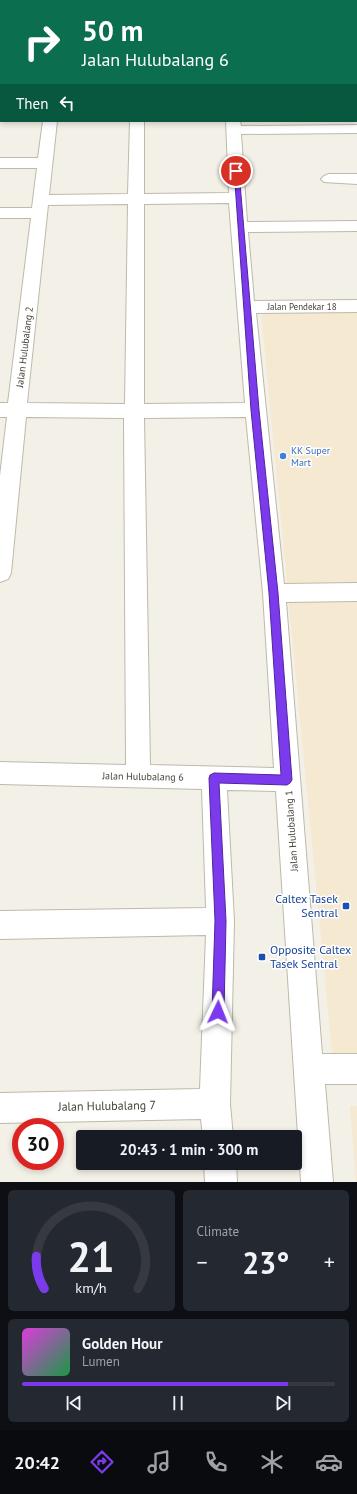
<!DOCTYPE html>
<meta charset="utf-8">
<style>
body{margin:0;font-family:"PT Sans",sans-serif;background:#242831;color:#f1f3f6;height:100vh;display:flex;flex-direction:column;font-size:15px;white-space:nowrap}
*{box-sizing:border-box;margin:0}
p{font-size:13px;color:#9ea1a6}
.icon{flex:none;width:22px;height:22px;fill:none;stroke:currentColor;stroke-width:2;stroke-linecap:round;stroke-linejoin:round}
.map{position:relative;height:1182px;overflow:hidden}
.sheet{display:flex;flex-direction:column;gap:8px;padding:8px;background:#0d0f14;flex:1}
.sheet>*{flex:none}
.top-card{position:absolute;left:0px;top:0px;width:357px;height:122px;box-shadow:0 2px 6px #0003;background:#0b6e4f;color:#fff;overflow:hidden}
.speed{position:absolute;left:12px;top:1118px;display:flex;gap:8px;font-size:20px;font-weight:700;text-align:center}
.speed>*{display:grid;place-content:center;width:52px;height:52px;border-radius:50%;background:#171b24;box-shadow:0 2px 6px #0003;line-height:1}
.speed .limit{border:6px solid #d22;background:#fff;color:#111}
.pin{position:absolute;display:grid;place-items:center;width:34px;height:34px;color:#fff;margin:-17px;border:2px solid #fff;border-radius:50%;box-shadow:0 1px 4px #0007}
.me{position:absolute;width:44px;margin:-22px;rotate:2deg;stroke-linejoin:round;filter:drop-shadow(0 0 3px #0008)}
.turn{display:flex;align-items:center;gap:14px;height:84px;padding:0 16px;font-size:18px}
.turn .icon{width:52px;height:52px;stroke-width:2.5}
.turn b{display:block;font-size:28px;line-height:34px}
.then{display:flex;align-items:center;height:38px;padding:0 16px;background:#0003;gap:8px;font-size:15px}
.big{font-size:30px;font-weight:600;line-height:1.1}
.sheet .widget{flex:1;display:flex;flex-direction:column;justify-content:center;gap:6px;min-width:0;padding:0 14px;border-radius:6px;background:#242831}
.sheet .dial{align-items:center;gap:0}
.dial svg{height:104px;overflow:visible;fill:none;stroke:#363941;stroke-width:7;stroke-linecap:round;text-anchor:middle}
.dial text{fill:#f1f3f6;stroke:none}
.song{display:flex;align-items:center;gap:12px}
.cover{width:48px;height:48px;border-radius:6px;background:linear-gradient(135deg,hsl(300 70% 55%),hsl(140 70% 35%))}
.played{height:4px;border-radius:2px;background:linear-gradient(90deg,#7c3aed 85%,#363941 85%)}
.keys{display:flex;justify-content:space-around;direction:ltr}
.heat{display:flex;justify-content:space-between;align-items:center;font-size:22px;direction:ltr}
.sheet .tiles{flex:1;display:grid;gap:8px;grid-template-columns:1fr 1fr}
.widget:last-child{grid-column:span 2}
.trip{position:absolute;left:76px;top:1130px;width:226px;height:40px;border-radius:4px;background:#171b24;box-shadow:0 2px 6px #0003;font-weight:600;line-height:40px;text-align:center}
.tabs{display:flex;height:64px;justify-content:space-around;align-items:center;background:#090b0e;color:#9ea1a6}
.tabs .icon{width:28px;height:28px}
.tabs .on{color:#7c3aed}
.tabs b{font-size:18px;color:#f1f3f6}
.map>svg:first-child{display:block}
</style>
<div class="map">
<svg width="357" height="1182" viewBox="0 0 357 1182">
<rect width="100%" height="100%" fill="#f3f0e7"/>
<path fill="#f5e9d2" d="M357,311V1053H332L261,312Z
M350,1106H357V1182H356Z"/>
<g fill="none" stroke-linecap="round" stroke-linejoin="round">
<defs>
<path id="minor" d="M66,0H78V1H66Z
M133,0H145V1H133Z
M217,0H230V1H217Z
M301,0H313V1H301Z
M356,5H357V13H356Z
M0,24H1V32H0Z
M356,39H357V47H356Z
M0,69H1V77H0Z
M356,81H357V89H356Z
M0,110H1V118H0Z
M43,121H57L49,195L128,194L130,121H144V194L229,193L226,121H240L241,126L357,125V133L241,134L247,222L357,221V231L248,232L254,301L357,300V312L256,313L284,584L357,583V601L286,602L322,1054H357V1084H325L333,1182H301L276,791L227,790L234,921L230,1104L233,1137H203L201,1119L0,1123V1093L200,1089L206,935L0,939V911L206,908L202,789L0,784V762L126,765L124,418L26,417L11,573L8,579L0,582V476L7,417H0V403H8L31,218H0V208H32L37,168H0V158H38ZM229,203L245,403L144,404V204ZM128,204L125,404L27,403L48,205ZM246,417L263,593L274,768L150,765L144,418Z
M329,174H357V184L324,182L321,179L324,176Z
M204,1163H236L237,1182H205Z"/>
</defs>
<use href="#minor" stroke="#beb9a9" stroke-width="2"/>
<use href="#minor" fill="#fff" fill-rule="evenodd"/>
</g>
<path fill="#7c3aed" stroke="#51269a" d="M234,169L239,171L259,410L278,593L292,780L290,783L287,785L219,783L226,921L224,1012L222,1017L218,1018L213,1017L212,1012L215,921L209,778L210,775L214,773L281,775L269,593L251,410Z"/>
<circle fill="#3f7fe0" stroke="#fff" stroke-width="1.5" cx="283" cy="456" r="4"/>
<g fill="#1a4fb4" stroke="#fff" stroke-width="1.5">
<rect x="342" y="902" width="8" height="8" rx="2"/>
<rect x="258" y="953" width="8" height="8" rx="2"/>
</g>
<g text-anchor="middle" stroke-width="3" stroke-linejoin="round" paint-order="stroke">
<g font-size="9" fill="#464136" stroke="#fff">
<text x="302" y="310">Jalan Pendekar 18</text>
</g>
<g font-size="10" fill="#464136" stroke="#fff">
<text transform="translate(24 347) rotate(-83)" y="4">Jalan Hulubalang 2</text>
<text transform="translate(143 776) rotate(1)" y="4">Jalan Hulubalang 6</text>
<text transform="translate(291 831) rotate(-94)" y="4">Jalan Hulubalang 1</text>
</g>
<g font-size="10" fill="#366cbe" stroke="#fff" text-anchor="start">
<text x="291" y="454">KK Super<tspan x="291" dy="12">Mart</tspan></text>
</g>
<g font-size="12" fill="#164399" stroke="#fff" text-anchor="end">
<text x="338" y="903">Caltex Tasek<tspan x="338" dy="14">Sentral</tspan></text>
<text x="270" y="954" text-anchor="start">Opposite Caltex<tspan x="270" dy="14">Tasek Sentral</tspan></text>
</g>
<g font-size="12" fill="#464136" stroke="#fff">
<text transform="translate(107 1106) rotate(-1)" y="4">Jalan Hulubalang 7</text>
</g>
</g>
</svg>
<div class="speed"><div class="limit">30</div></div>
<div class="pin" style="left:236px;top:171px;background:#d93025"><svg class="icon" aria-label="arrive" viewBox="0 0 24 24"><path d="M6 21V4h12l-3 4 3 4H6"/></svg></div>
<svg class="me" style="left:218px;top:1012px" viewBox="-20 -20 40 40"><path d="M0-17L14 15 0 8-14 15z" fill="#7c3aed" stroke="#fff" stroke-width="4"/></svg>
<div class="trip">20:43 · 1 min · 300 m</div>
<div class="top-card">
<div class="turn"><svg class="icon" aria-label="right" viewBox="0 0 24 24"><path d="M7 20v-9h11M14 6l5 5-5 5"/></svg><div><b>50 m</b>Jalan Hulubalang 6</div></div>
<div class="then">Then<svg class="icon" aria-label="left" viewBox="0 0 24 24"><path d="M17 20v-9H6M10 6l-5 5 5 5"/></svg></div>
</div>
</div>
<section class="sheet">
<div class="tiles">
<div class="widget dial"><svg viewBox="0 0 100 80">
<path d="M14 69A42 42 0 1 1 86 69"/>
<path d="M14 69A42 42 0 0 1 8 44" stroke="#7c3aed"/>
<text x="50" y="56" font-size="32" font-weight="700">21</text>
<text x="50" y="72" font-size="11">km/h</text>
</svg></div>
<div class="widget"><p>Climate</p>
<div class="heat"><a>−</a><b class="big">23°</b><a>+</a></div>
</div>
<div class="widget">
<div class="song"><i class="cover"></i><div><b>Golden Hour</b><p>Lumen</p></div></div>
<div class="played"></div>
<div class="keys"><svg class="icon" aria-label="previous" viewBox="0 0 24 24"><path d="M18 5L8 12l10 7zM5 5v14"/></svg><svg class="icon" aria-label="pause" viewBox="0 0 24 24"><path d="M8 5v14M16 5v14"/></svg><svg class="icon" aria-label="next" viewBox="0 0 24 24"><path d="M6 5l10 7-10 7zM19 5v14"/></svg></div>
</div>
</div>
</section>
<nav class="tabs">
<b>20:42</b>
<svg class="icon on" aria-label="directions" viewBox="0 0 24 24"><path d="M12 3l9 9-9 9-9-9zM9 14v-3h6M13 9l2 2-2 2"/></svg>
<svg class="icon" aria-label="music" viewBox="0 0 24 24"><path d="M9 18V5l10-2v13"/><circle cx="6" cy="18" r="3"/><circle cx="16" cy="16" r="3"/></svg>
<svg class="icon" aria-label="phone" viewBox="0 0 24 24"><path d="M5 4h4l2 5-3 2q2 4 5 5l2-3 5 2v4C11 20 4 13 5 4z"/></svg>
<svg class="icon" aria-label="climate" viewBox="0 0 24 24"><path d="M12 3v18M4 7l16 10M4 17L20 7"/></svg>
<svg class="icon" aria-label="car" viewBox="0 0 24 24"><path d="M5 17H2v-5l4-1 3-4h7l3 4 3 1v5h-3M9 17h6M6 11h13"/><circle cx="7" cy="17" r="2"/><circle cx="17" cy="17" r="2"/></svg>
</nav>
